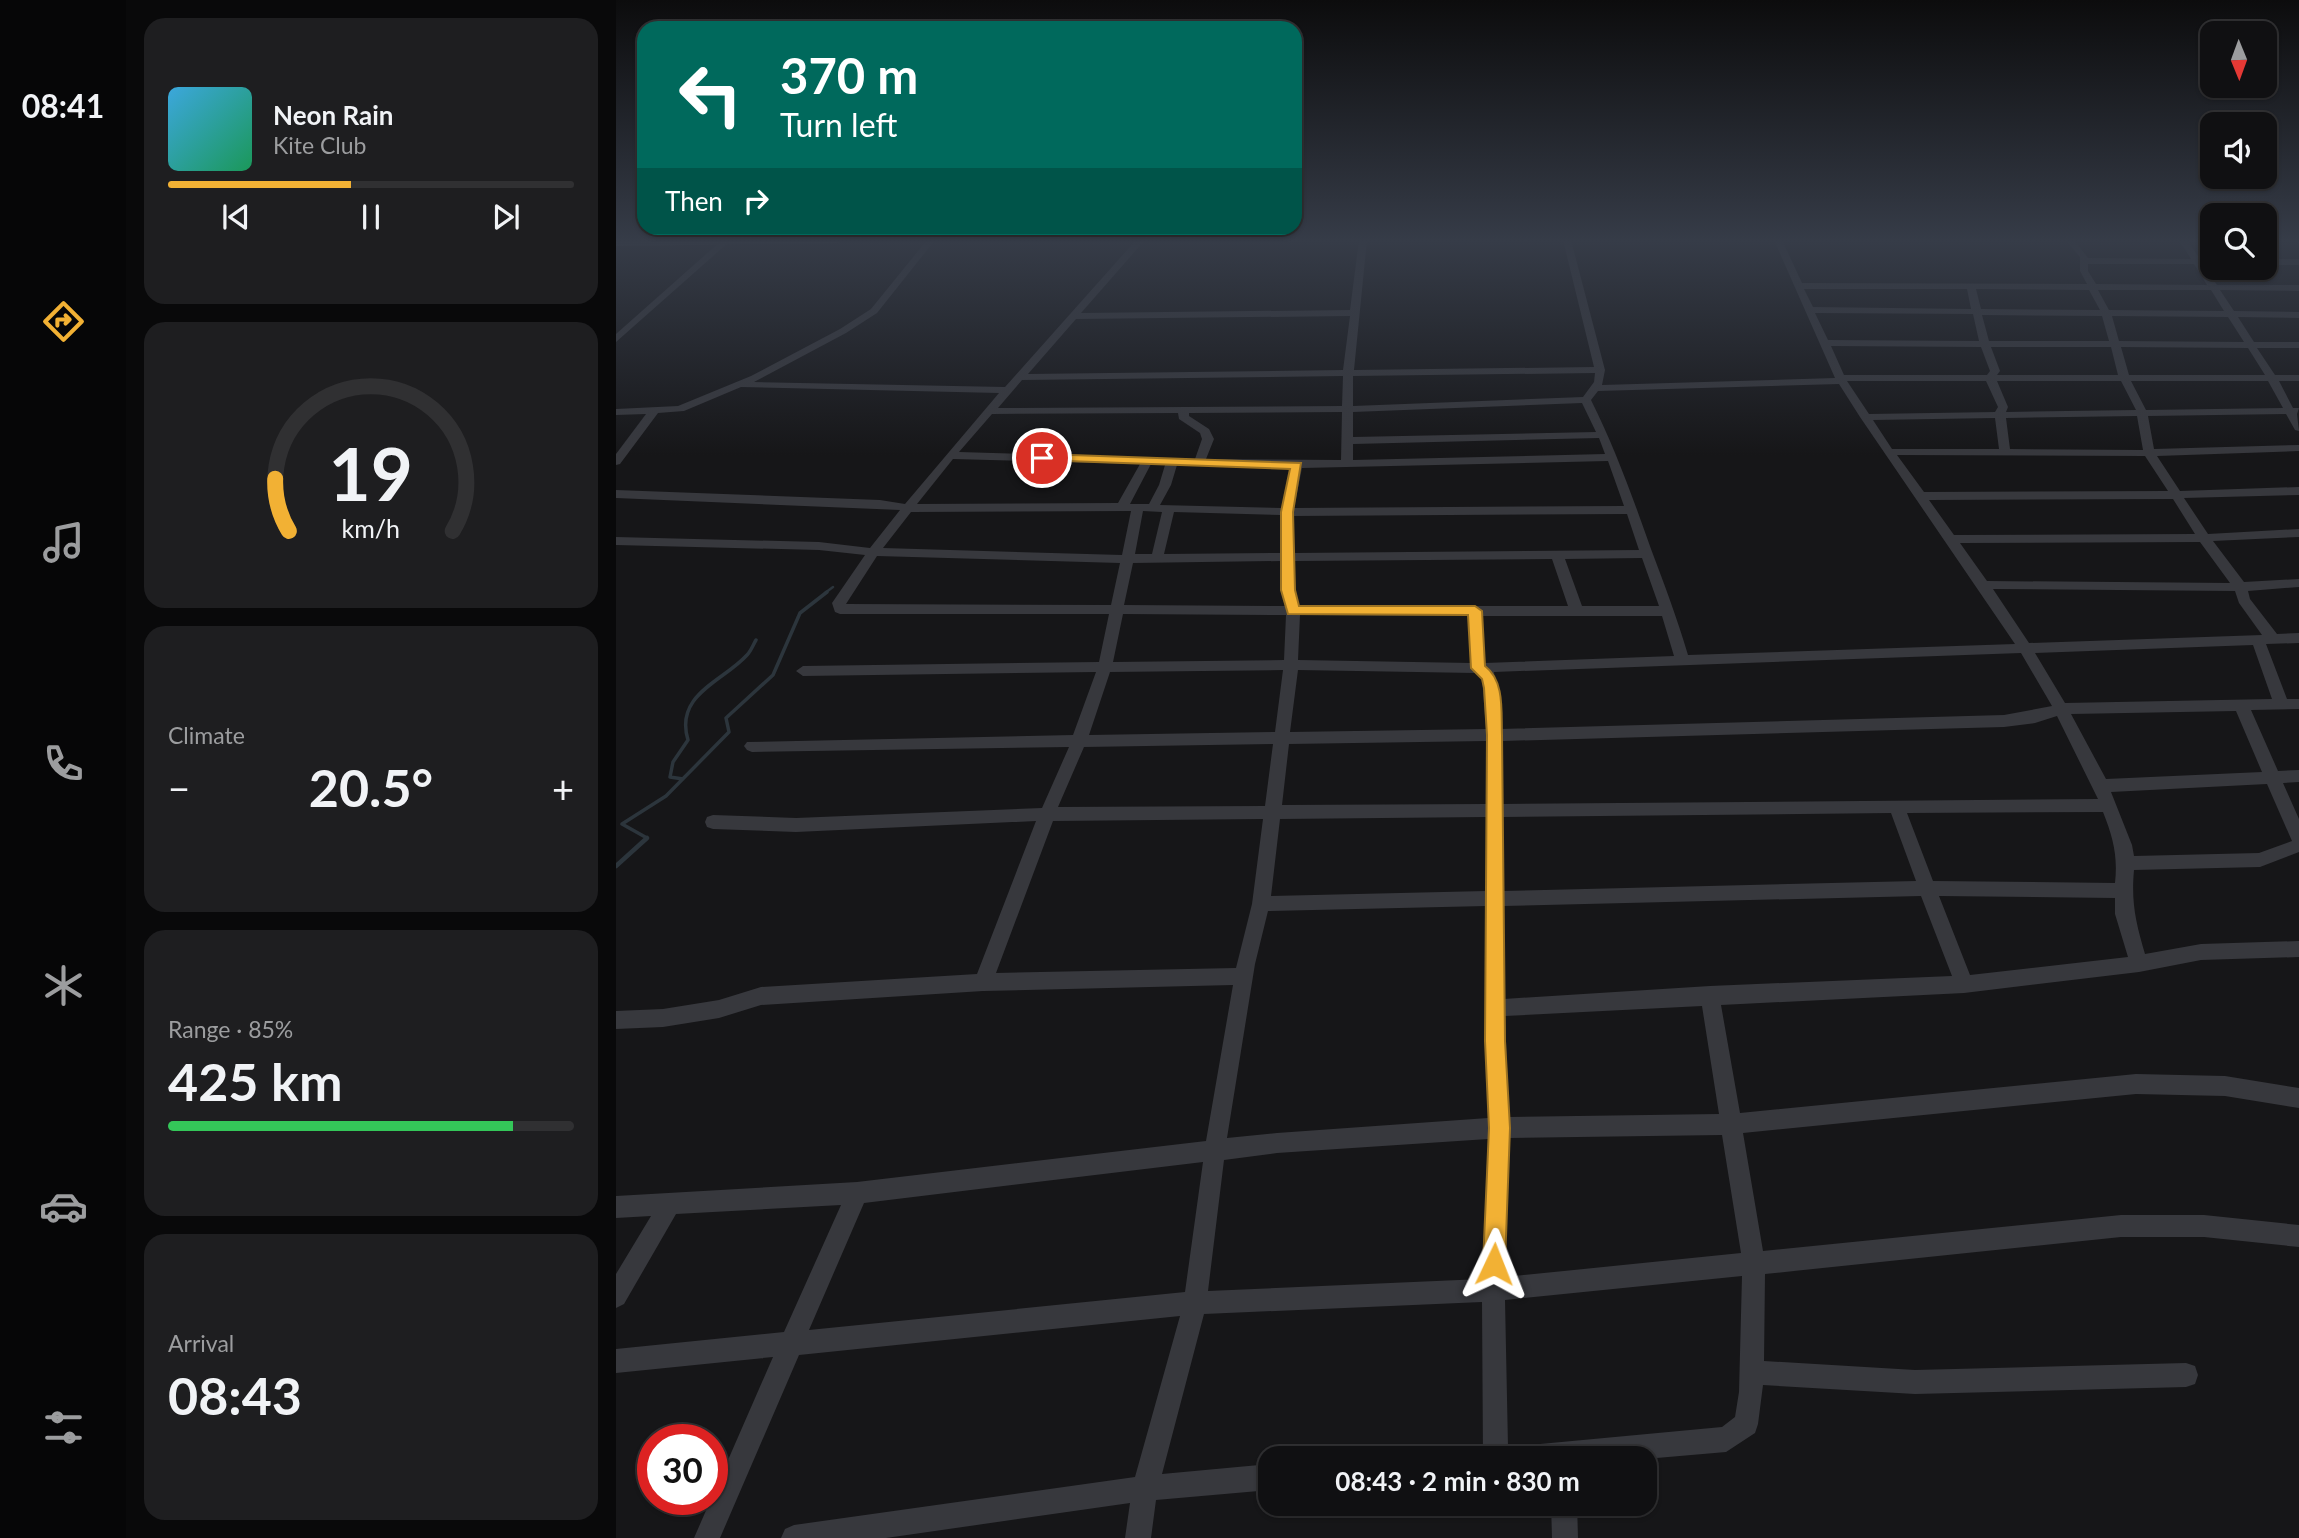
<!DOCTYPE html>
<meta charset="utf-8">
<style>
body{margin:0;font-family:Lato,sans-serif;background:#1e1e20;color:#f1f3f6;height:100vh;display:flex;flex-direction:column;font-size:26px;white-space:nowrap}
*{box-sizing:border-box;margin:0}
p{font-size:23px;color:#9c9d9f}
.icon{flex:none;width:38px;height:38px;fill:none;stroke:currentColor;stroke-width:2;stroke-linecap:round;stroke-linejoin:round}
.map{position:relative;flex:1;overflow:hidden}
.details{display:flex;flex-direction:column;gap:18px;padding:18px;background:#09090a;width:490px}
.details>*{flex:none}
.top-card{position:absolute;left:21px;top:21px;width:665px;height:214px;border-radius:21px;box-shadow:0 2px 5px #0004,0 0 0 2px #303032;background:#00695c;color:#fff;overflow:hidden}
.needle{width:46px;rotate:179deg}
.buttons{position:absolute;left:1584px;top:21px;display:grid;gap:14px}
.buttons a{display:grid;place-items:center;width:77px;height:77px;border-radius:14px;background:#101012;box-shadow:0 2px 5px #0004,0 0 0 2px #303032;font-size:35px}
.speed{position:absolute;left:21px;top:1424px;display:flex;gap:14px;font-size:35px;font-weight:700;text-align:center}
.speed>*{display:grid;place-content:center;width:91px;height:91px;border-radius:50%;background:#101012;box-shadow:0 2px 5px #0004,0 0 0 2px #303032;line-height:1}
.speed .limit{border:10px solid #d22;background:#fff;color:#111}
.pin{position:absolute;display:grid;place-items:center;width:60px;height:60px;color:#fff;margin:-30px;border:4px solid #fff;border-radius:50%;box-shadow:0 2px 7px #0007}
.me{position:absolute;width:77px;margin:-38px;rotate:2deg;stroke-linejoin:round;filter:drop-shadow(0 0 5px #0008)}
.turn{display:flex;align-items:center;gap:24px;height:147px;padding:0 28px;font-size:32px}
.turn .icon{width:91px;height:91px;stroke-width:2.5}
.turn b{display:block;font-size:49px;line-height:60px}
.then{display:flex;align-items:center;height:66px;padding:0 28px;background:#0003;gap:14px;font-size:26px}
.big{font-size:52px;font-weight:700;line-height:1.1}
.details .widget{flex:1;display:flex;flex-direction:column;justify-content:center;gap:10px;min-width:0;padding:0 24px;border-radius:21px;background:#1e1e20}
.details .dial{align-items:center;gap:0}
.dial svg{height:182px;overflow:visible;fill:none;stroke:#303032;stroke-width:7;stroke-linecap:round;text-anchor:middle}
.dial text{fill:#f1f3f6;stroke:none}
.song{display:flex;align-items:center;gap:21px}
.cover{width:84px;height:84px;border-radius:10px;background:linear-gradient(135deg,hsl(200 70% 55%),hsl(150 70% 35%))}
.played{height:7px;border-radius:4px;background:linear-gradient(90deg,#f2b134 45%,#303032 45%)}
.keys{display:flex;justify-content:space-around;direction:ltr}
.heat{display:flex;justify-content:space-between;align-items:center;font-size:38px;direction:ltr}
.charge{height:10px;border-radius:5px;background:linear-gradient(90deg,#34c759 85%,#303032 0)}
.trip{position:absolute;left:642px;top:1446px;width:399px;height:70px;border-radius:21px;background:#101012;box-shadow:0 2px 5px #0004,0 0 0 2px #303032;font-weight:700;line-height:70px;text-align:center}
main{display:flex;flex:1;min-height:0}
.tab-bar{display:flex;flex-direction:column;width:126px;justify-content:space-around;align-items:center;background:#060607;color:#9c9d9f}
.tab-bar .icon{width:49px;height:49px}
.tab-bar .current{color:#f2b134}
.tab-bar b{font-size:32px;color:#f1f3f6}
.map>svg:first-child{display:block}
</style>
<main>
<nav class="tab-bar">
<b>08:41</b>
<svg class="icon current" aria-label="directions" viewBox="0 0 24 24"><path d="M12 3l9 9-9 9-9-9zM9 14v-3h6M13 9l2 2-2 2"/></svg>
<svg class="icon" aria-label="music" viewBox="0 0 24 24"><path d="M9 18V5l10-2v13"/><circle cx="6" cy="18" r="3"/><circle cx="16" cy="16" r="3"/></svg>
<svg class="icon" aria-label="phone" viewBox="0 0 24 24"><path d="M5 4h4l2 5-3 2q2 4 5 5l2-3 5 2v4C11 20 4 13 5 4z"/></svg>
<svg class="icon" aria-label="climate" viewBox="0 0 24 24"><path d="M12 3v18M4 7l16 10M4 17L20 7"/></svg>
<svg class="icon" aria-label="car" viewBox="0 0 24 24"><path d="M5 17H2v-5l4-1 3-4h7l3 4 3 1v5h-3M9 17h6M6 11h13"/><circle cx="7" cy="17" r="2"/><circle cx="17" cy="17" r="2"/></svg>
<svg class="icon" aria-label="filters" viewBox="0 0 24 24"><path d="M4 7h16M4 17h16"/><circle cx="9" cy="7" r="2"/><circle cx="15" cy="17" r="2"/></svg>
</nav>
<section class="details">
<div class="widget">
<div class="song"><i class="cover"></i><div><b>Neon Rain</b><p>Kite Club</p></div></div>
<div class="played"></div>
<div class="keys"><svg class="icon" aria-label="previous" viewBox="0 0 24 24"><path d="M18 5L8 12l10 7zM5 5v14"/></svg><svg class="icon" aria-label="pause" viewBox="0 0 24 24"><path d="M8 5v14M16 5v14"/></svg><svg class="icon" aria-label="next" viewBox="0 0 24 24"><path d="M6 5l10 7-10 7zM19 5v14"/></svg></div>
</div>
<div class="widget dial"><svg viewBox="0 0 100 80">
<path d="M14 69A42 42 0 1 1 86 69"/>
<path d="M14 69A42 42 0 0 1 8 46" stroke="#f2b134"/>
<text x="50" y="56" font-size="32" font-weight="700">19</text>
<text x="50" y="72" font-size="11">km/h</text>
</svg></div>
<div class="widget"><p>Climate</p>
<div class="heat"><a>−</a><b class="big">20.5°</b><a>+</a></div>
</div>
<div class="widget"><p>Range · 85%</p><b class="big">425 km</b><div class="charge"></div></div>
<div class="widget"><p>Arrival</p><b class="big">08:43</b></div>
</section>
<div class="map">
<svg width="1683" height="1538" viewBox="0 0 1683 1538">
<rect width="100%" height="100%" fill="#161618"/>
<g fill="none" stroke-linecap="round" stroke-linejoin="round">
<path stroke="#2c353c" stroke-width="2.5" d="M209,593L217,587"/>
<path stroke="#2c353c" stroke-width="3.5" d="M67,779L54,777L57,762L72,740C58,694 108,681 131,655C135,651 137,645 140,640
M29,840L31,838L6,824L50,796L113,732L110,718L157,675L184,613L211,592"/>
<path stroke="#2c353c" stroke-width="4.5" d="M0,866L31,838"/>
<path fill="#37383d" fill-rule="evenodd" d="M106,240L113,242L0,342V334Z
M311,240H319L261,313L230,333L138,382L389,387L520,240H529L465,313L734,310L743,240H751L738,370L978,367L947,240H955L989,370L986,385L1219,378L1158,240H1166L1186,283L1471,284L1464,271V257L1449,240H1458L1472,258L1575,259L1563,240H1571L1584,259H1596V265H1587L1601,285H1683V291L1604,290L1618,311L1683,312V318L1622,317L1638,342H1683V348H1641L1659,375H1683V381H1663L1677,408H1683L1681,414L1683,431L1679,430L1670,414L1532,416L1538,449L1683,445V451L1541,456L1564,491L1683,487V495L1568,498L1592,534L1683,529V537L1597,541L1628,582L1683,579V587L1632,591L1634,599L1661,634L1683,633V643L1650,644L1671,699H1683V709L1635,710L1662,771L1683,770V782L1667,783L1683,819V852L1644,867L1518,870C1515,903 1520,923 1529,954L1585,944L1683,941V957L1585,960L1523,972L1348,993L1105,1005L1124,1113L1520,1074L1609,1076L1683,1088V1108L1609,1096L1520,1094L1127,1133L1147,1251L1505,1215H1588L1683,1225V1247L1588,1237H1505L1149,1274L1148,1361L1299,1370L1570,1363L1579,1366L1582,1375L1579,1384L1570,1387L1299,1394L1147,1385L1142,1424L1139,1433L1110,1452L1029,1459L867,1458L866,1302L588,1314L546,1474L654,1464V1490L540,1500L535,1538H509L514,1503L270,1538H165L169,1529L178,1525L519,1477L564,1316L183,1355L104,1538H78L157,1357L0,1373V1349L168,1332L225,1205L60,1214L8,1304L0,1308V1274L35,1216L0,1218V1196L241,1182L590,1141L617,985L367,991L145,1005L103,1018L47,1027L0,1029V1011L47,1009L103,1000L145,987L361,974L420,821L180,832L97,829L91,827L89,822L91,817L97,815L180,818L426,808L453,747L136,752L131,750L128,746L131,742L457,735L480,672L187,676L180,671L187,666L483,662L493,614H224L219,612L216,603L249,555L203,550L0,545V537L203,542L254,548L284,510L0,498V490L264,500L289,504L383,393L125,387L68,411L42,413L4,464L0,465V454L30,414L0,415V409L62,406L135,376L224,329L255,309ZM1472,264H1578L1591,285L1480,284L1472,271ZM1188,289H1351L1355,309L1197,307ZM1360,289L1473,290L1484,310L1365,309ZM1482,290H1595L1608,311L1493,310ZM1199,313L1357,314L1363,341L1212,340ZM1366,315L1486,316L1493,341H1373ZM734,316L727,370L412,374L460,319ZM1496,316L1612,317L1628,342L1503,341ZM1215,346L1365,347L1374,371L1371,375H1228ZM1375,347H1495L1502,375H1381L1384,371ZM1505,347L1632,348L1649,375H1513ZM979,373L978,382L967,397L737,406V376ZM727,376L726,406L382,408L406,380ZM1231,381H1370L1382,407L1379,412L1253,414ZM1381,381H1505L1520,410L1390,412L1392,407ZM1515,381H1652L1667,408L1530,410ZM1223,384L1244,417L1399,644L1072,655C1061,618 1049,586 1035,549C1017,498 999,448 975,400L982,391ZM966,403L980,432L737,437V412ZM726,412L725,460L590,459L598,439L593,429L573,416V413ZM562,413L563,419L584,433L586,439L579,459L343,452L376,414ZM1521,416L1527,450L1394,449L1390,418ZM1379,418L1383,449H1276L1257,420ZM983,438L989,454L737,460V444ZM1281,455L1529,456L1552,491L1308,492ZM337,459L524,464L502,503L301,504ZM992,461L1008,506L678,508L686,468ZM535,464L549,465L543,485L533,504H514ZM561,465L675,468L666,508L544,505L555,485ZM1557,499L1579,534L1338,535L1313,500ZM515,511L506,555L267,548L295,512ZM527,511L546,512L536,554H519ZM558,512L665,515V553L548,554ZM1011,514L1023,550L678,553L677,516ZM1584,542L1614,583L1371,581L1344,543ZM261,556L504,563L495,605L230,604ZM1026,558L1043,606H966L949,559ZM936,559L952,606H683L679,590L678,561ZM665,561V590L669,606L508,605L517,563ZM1377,589L1619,591L1623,603L1646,635L1413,643ZM507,614L670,615L668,660L497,662ZM684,615L852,616L855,663L682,660ZM866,616H1046L1058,656L869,663ZM1637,645L1656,699L1449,703L1419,653ZM1405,653L1436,706L1388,715L885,729L878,672ZM667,670L659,732L473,735L494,672ZM682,670L859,673L866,678L870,729L674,732ZM1620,711L1646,772L1490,779L1455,714ZM1441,716L1482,799L886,804V741L1388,727L1419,723ZM870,741V804L666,805L673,744ZM657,744L649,806L442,807L468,747ZM1651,784L1676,841L1643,853L1518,856L1516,845L1495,792ZM1487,812C1497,837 1502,856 1499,883L1317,881L1291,813ZM1275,813L1300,881L887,891L886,817ZM870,817V891L655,896L664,819ZM647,819L636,904L620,968L380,973L437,821ZM1305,896L1336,976L1094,986L888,999L887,906ZM1323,896L1499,898V914L1512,957L1354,975ZM870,906L869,1041L872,1118L661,1133L611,1138L639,964L652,911ZM1086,1006L1103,1114L893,1117L889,1016ZM1106,1135L1125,1253L889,1277L893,1138ZM872,1139L866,1279L592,1291L608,1160L661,1153ZM587,1162L569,1292L193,1330L248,1203ZM1126,1276L1123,1392L1119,1417L1106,1427L892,1447L889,1300Z
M1678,240H1683V244Z
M1648,259H1683V265H1648Z
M935,1503H961L962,1538H936Z"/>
<path fill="#53555c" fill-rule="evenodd" d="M0,240H227L222,243L0,246Z"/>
</g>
<linearGradient id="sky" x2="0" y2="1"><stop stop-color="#0c0c0d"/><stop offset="0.53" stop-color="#363c48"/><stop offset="1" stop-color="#363c48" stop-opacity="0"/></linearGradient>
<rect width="1683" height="455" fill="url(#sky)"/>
<path fill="#f2b134" stroke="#9d7322" stroke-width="2" d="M426,454L685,463L677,512L679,590L683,606H859L866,611L869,666C889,681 885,712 886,735L889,1041L894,1128L889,1264L886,1272L878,1275L870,1272L867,1264L873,1128L869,1041L871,735L868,688L866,679L855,668L852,615L672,614L665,590V512L674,469L422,460L420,458Z"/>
</svg>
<div class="buttons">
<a><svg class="needle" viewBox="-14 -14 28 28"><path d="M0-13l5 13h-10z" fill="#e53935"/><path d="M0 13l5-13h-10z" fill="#9c9d9f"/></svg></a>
<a><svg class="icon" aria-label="sound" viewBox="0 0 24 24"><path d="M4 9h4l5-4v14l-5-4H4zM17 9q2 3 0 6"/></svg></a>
<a><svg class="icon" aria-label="search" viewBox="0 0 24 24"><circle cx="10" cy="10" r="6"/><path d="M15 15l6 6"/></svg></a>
</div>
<div class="speed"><div class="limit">30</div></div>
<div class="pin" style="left:426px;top:458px;background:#d93025"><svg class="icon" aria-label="arrive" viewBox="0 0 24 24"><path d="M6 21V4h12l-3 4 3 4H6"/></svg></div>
<svg class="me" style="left:878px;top:1264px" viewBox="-20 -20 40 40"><path d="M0-17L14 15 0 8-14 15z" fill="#f2b134" stroke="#fff" stroke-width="4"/></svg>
<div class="trip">08:43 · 2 min · 830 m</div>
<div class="top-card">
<div class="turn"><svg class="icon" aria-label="left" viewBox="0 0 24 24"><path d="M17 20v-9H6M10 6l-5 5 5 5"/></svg><div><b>370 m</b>Turn left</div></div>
<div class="then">Then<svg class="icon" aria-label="right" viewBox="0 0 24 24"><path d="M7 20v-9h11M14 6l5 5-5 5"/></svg></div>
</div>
</div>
</main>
